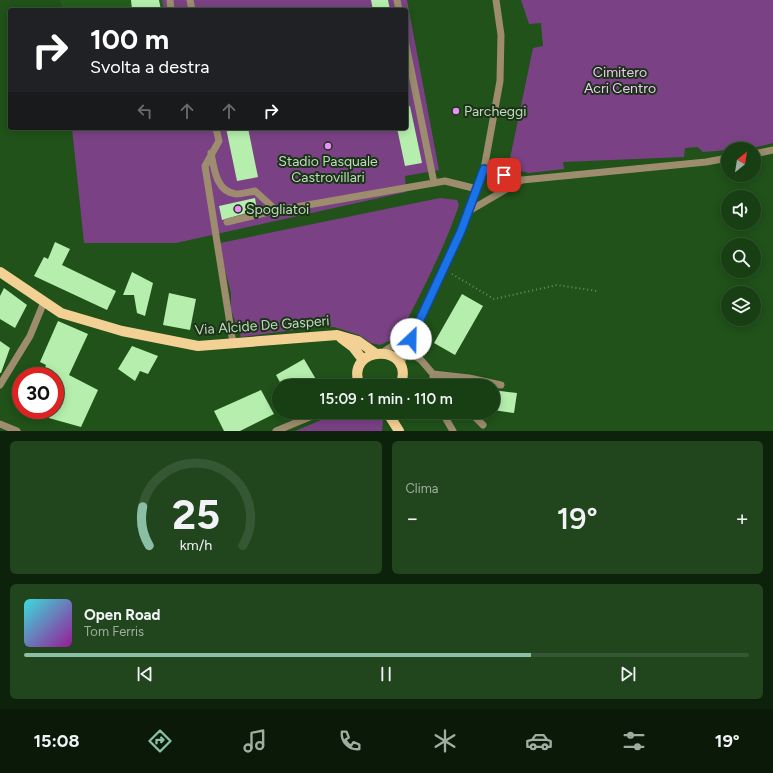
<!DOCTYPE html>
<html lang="it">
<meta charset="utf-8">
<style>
body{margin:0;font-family:Figtree,sans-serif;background:#21451c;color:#f1f3f6;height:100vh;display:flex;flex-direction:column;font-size:15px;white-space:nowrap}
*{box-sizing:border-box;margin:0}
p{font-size:13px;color:#9faea0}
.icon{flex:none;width:22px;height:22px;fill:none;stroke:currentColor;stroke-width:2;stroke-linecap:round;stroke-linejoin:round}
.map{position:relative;height:431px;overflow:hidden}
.side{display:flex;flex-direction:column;gap:10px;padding:10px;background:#0d220a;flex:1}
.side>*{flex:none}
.top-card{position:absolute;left:8px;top:8px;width:400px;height:122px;border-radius:4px;box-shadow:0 2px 10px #0003,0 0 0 1px #365733;background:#202124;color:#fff;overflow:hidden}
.needle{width:26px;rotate:30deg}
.tools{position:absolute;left:721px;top:142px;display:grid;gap:8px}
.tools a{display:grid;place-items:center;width:40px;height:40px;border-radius:50%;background:#183e13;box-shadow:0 2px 10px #0003,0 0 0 1px #365733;font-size:20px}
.speed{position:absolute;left:12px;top:367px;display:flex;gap:8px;font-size:20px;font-weight:700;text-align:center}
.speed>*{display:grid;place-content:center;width:52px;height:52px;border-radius:50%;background:#183e13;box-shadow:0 2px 10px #0003,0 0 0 1px #365733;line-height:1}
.speed .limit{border:6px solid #d22;background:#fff;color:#111}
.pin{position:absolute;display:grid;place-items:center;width:34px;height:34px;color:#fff;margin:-17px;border-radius:8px;box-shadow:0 2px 6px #0006}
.me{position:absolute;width:44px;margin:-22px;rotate:24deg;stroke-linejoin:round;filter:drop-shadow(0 0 3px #0008)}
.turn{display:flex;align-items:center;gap:14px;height:84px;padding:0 16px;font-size:18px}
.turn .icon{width:52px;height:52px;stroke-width:2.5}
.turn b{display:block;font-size:28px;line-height:34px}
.lanes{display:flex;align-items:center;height:38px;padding:0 16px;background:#0003;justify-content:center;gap:20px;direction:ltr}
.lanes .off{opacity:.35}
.big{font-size:30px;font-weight:600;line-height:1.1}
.side .widget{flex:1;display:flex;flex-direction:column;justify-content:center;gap:6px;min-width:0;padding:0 14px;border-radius:6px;background:#21451c}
.side .dial{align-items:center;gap:0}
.dial svg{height:104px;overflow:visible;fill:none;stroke:#365733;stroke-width:7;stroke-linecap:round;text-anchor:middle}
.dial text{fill:#f1f3f6;stroke:none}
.song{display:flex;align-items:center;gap:12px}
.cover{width:48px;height:48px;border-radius:6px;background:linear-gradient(135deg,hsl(180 70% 55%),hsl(300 70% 35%))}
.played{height:4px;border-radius:2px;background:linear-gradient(90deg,#8abfa5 70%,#365733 70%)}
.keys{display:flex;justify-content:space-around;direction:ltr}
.heat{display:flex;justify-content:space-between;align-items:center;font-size:22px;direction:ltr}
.side .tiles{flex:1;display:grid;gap:10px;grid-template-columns:1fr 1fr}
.widget:last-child{grid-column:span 2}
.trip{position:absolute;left:272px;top:379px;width:228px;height:40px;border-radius:20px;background:#183e13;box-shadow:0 2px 10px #0003,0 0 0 1px #365733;font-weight:600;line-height:40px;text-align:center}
.tab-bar{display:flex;height:64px;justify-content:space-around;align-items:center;background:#0a1908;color:#9faea0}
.tab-bar .icon{width:28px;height:28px}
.tab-bar .current{color:#8abfa5}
.tab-bar b{font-size:18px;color:#f1f3f6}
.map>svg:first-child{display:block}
</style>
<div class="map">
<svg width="773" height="431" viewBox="0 0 773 431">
<rect width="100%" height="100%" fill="#205219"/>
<path fill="#255d1d" d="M60,0H162L164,10H63Z"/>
<path fill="#7a4285" d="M162,0H407L439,170L405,176L406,192L176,243H84L72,128H406V10H164Z
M521,0H773V143L748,149H728V150L703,152L698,147L685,148L684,157L563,162L564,169L529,173L508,168L533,48L543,46L541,23L529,24Z
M440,198L457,200L459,205C444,249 422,291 401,332L396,338L380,345L371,343L359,335L334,327H317L241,337L231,310V293L220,251V243Z
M335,412H381L383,422L382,431H295L319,421Z"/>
<path fill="#b6eeae" d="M131,0H159L161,10H132Z
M371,0H388L390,10H373Z
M410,106L422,163L405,166L397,128H406V107Z
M226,128H248L258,177L237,181Z
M255,198L257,210L222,220L219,206Z
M55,242L70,249L62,265L116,291L107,310L34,276L44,257L48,259Z
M132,272L153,283L145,316L137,313L134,295H123Z
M4,288L27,305L15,328L0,319V296Z
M169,293L196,299L190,330L163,325Z
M462,294L483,306L455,355L434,343Z
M58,321L88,334L69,375L98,390L81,427L31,413L32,410H55V376H42L46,365L40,362Z
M0,341L10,348L1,373H0Z
M132,346L158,356L148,374L140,371L135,381L118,369Z
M304,359L317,381L307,386H282L276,375Z
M261,390L274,414L240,431H224L214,411Z
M493,390L517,393L514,413L493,410Z"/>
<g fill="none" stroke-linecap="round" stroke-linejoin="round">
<path stroke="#699063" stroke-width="2" stroke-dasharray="1 3" stroke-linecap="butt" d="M452,274L494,299L557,285L597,291"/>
<path stroke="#9d8c6e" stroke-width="7" d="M170,0L171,10
M190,0L192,10
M397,0L399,10
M406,45L434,183
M216,128L219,141L205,166L233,343
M211,153C214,168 216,192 236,194C242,194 249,192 255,191L276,210
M754,154L773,150
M522,180L706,162L728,158
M469,211L522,180L484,169
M227,222L273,211L445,181L477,189
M406,350L421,360L433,374L469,378L501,385
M382,353L401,340L414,329
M400,365L461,231L484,169L500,81L501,35L496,0
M433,374V386
M442,376L446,386
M0,385L30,336L44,302
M442,412L453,431
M470,412L483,425
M0,424L17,431
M276,431L322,412"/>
<path stroke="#f3d093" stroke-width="10" d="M0,272L61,313L122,331L198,346L337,335L358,341L375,353
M341,338L353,347L363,360
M360,386C342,344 418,342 400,386
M387,412L399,431"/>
</g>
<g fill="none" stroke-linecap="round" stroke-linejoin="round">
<defs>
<path id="route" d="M411,339L461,231L484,169L504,175"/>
</defs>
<use href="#route" stroke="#114b97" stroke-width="10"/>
<use href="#route" stroke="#1a73e8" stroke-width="7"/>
</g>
<g fill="#eb8dfc" stroke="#1c3219" stroke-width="1.5">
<circle cx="456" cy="111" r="4"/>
<circle cx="328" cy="146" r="4"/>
<circle cx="238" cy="209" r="4"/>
</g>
<g text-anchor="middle" stroke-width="4" stroke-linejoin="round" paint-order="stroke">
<g font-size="14" fill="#edc8f3" stroke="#1c3219">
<text x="620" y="77">Cimitero<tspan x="620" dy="16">Acri Centro</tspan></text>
</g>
<g font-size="14" fill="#c0dbbb" stroke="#1c3219" text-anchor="start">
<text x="464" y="116">Parcheggi</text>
<text x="328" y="166" text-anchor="middle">Stadio Pasquale<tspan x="328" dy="16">Castrovillari</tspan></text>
<text x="246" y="214">Spogliatoi</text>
</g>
<g font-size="14" fill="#c0dbbb" stroke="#1c3219">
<text transform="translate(262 325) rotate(-4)" y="5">Via Alcide De Gasperi</text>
</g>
</g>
</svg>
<div class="tools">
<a><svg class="needle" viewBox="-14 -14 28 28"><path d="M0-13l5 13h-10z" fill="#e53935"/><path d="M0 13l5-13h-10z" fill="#9faea0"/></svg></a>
<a><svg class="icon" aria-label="sound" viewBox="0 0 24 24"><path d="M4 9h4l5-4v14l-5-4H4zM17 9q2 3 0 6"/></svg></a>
<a><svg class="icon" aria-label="search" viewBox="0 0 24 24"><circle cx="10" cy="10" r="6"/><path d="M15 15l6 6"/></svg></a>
<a><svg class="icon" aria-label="layers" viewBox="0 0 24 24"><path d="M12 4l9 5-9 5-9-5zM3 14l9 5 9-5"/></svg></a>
</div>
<div class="speed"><div class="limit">30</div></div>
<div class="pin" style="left:504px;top:175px;background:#d93025"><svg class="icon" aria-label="arrive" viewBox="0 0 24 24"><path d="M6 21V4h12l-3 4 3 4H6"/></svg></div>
<svg class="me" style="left:411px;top:339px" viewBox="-20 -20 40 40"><circle r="19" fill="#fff"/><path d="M0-13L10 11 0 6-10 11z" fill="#1a73e8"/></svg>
<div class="trip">15:09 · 1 min · 110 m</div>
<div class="top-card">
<div class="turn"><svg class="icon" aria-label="right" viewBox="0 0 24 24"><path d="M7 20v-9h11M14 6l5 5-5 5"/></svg><div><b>100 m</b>Svolta a destra</div></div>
<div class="lanes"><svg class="icon off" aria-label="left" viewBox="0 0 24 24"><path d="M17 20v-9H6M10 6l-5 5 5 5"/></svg><svg class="icon off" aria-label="ahead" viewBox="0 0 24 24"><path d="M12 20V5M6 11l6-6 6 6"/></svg><svg class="icon off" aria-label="ahead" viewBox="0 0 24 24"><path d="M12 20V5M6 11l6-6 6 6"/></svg><svg class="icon" aria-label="right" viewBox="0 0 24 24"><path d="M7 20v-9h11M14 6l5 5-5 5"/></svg></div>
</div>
</div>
<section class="side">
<div class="tiles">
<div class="widget dial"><svg viewBox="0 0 100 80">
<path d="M14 69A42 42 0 1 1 86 69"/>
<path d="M14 69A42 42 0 0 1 9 39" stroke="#8abfa5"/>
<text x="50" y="56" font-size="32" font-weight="700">25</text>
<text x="50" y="72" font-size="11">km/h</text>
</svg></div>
<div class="widget"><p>Clima</p>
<div class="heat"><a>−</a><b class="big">19°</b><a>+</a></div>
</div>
<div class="widget">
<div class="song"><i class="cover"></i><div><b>Open Road</b><p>Tom Ferris</p></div></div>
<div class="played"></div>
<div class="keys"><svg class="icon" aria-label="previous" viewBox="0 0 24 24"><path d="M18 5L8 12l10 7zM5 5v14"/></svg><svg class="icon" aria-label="pause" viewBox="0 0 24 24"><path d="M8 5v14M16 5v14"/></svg><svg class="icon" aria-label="next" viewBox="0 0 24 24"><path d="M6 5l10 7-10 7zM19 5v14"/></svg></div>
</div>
</div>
</section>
<nav class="tab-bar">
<b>15:08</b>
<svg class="icon current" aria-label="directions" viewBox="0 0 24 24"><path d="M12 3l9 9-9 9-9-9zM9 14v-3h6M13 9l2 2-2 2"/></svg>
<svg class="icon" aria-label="music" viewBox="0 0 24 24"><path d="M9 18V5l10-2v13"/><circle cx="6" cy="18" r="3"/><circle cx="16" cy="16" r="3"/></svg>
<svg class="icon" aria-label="phone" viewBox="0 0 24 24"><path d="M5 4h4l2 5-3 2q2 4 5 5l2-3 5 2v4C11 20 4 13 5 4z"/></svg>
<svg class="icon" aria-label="climate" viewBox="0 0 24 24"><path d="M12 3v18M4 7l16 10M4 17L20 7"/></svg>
<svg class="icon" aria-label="car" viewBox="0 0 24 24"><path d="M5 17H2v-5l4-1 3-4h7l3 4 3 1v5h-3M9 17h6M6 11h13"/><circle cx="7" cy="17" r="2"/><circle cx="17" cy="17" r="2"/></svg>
<svg class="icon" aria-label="filters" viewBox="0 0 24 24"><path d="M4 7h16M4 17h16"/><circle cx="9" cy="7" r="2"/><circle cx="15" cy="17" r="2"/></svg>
<b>19°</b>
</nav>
